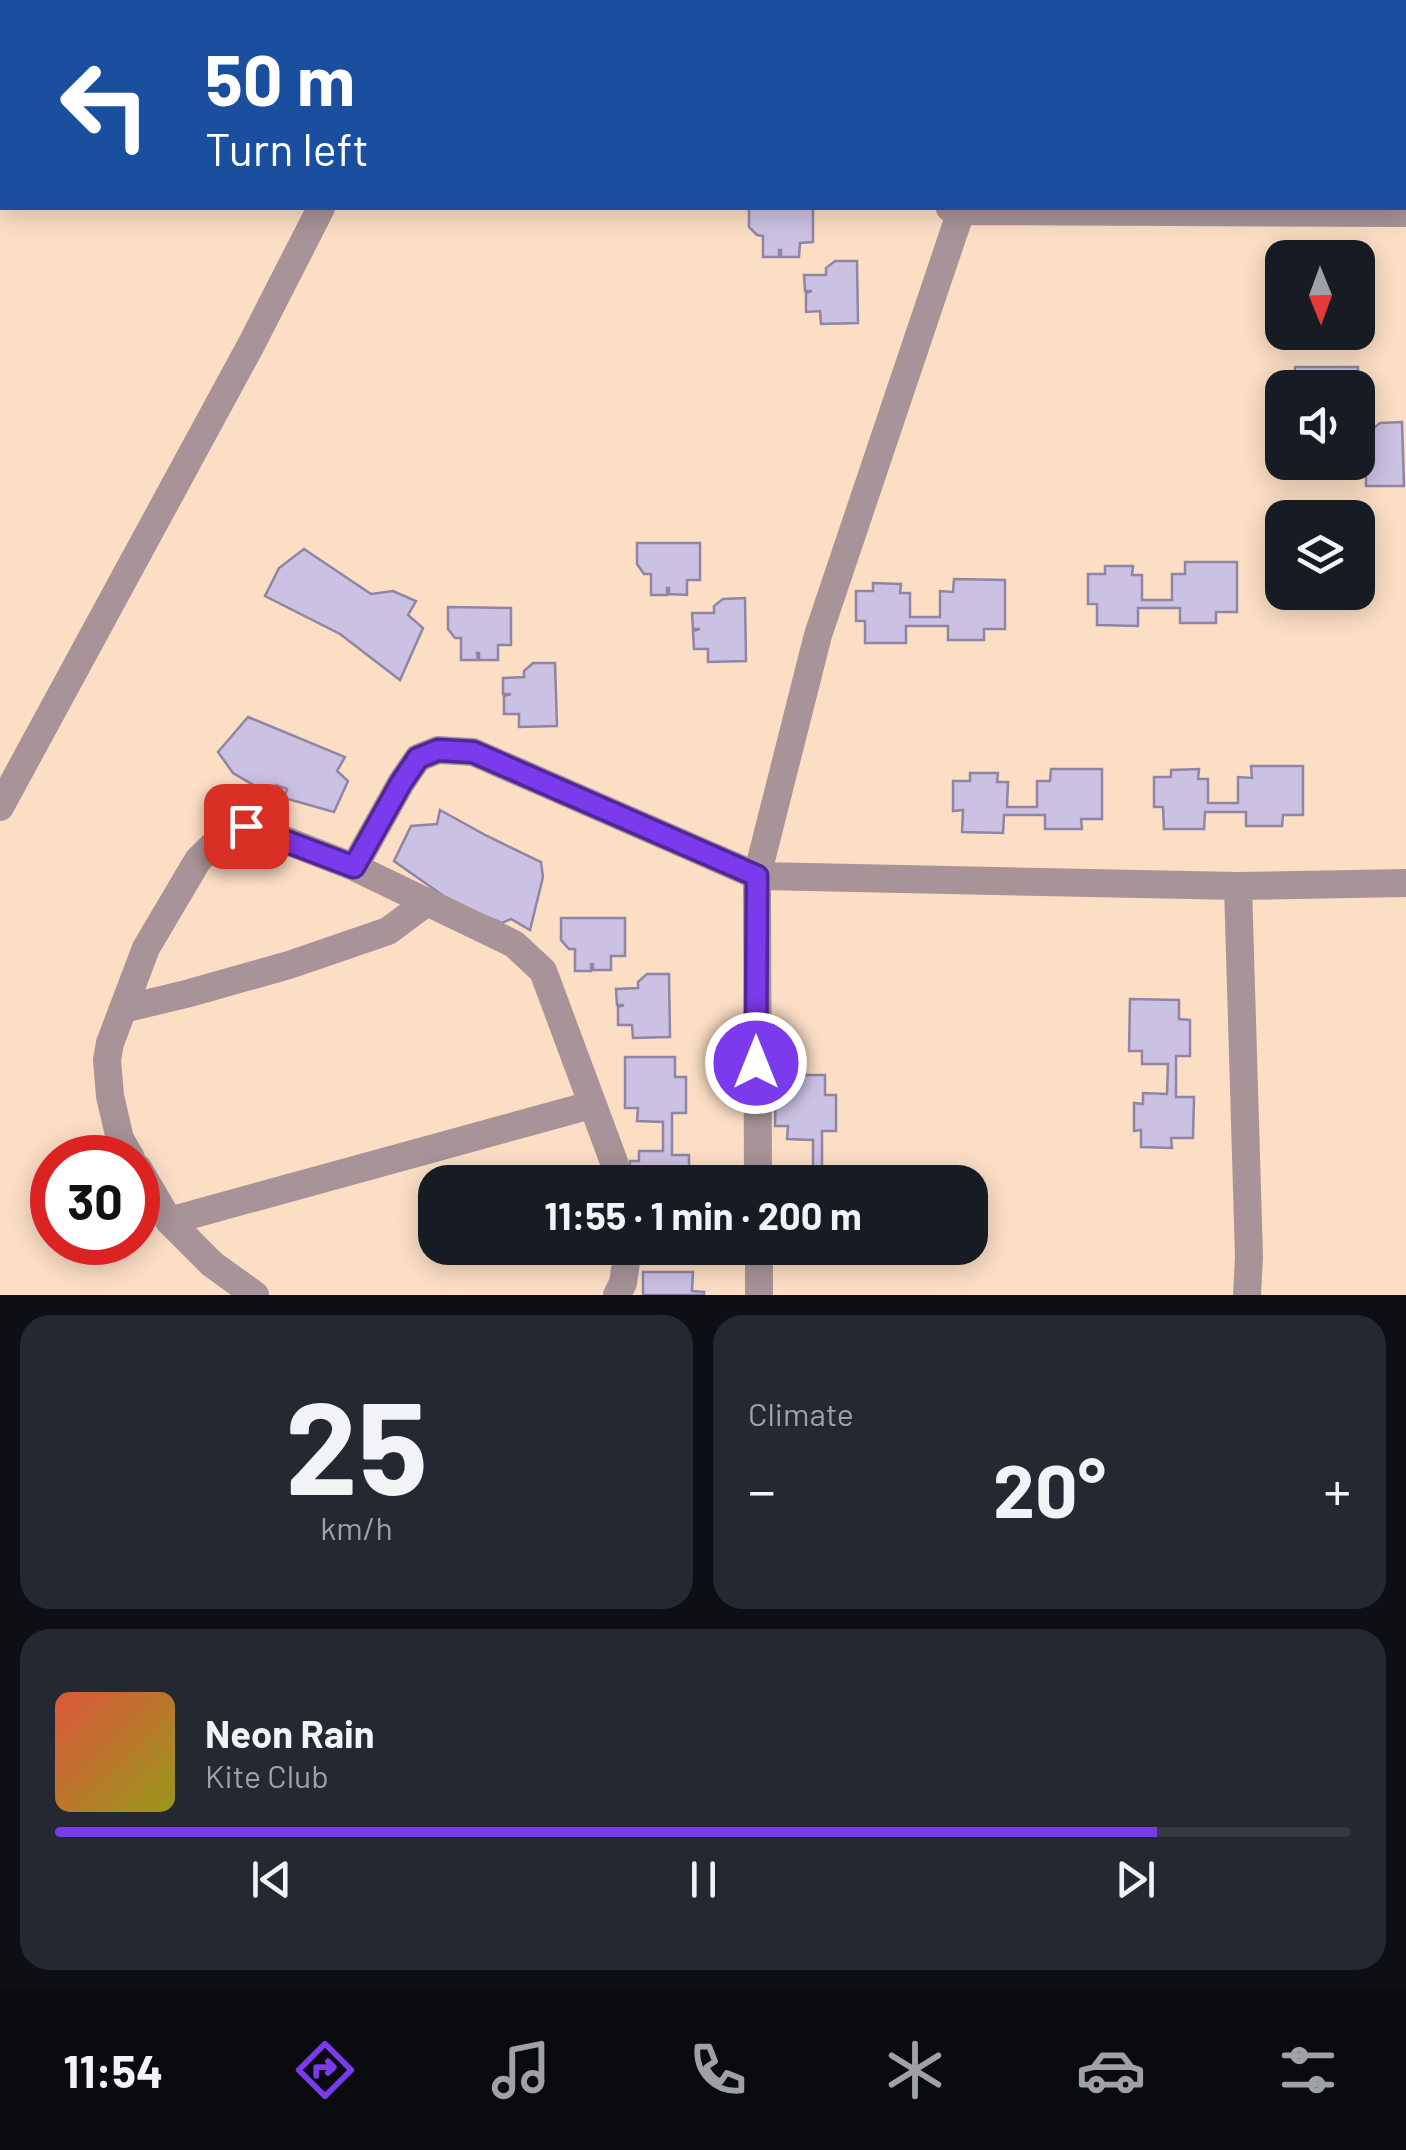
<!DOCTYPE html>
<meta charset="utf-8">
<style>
body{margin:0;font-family:Barlow,sans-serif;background:#242831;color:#f1f3f6;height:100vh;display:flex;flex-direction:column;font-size:38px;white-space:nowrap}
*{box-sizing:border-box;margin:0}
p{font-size:32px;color:#9ea1a6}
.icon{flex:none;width:55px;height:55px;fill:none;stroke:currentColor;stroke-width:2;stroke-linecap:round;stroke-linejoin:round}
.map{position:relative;height:1295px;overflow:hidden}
.panel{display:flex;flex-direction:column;gap:20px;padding:20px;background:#0d0f14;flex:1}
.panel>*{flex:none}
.hud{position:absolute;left:0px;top:0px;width:1408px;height:210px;box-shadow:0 5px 25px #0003;background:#1a4fa0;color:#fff;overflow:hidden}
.needle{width:65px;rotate:179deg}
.tools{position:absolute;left:1265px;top:240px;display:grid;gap:20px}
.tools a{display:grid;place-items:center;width:110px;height:110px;border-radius:20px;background:#171b24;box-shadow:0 5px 25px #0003;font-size:50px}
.speed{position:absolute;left:30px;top:1135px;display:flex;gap:20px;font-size:50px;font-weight:700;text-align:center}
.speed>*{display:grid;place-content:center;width:130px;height:130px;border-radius:50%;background:#171b24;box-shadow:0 5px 25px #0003;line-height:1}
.speed .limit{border:15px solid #d22;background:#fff;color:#111}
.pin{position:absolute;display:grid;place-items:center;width:85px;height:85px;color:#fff;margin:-42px;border-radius:20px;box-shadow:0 5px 15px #0006}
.me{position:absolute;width:110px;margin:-55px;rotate:0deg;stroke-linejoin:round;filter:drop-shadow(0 0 8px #0008)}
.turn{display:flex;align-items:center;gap:35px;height:210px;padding:0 40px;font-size:45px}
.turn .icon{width:130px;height:130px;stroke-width:2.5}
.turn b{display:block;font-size:70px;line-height:85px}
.big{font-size:75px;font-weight:700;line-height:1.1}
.panel .widget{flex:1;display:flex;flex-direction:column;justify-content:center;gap:15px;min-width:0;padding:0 35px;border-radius:30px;background:#242831}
.panel .dial{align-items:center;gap:0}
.dial b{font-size:130px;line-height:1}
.song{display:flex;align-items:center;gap:30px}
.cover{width:120px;height:120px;border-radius:15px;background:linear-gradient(135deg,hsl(10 70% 55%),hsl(60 70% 35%))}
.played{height:10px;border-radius:5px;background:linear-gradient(90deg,#7c3aed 85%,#363941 85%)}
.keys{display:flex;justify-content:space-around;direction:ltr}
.heat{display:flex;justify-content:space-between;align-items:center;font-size:55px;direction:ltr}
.panel .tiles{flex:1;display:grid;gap:20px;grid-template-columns:1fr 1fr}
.widget:last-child{grid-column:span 2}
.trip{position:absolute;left:418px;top:1165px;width:570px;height:100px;border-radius:30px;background:#171b24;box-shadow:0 5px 25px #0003;font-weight:700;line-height:100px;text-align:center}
.dock{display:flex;height:160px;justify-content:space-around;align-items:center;background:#090b0e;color:#9ea1a6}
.dock .icon{width:70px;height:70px}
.dock .current{color:#7c3aed}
.dock b{font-size:45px;color:#f1f3f6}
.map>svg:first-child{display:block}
</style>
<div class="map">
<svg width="1406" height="1295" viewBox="0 0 1406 1295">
<rect width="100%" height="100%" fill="#fbdec4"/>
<path fill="#cbc1e2" stroke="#8f85a4" stroke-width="2.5" d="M553,0H605V2H553Z
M749,208H813V242L800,243L799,257H781V250H779V257H763V236L757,235L749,227Z
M835,261H857L858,323L821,324L820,311L806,312V293L812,291H805L804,275H826V268Z
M1295,367H1358V405V388H1294Z
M1402,422L1404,486H1366V473H1351V462H1358V437H1371V430L1380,423Z
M637,543H700V580H687V595L669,594V588H667V595H651V574H644L637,564Z
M304,549L371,594L393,591L416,601L408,615L423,628L400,680L340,634L265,596L279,568Z
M1185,562H1237V612H1216V623H1180V608H1138V626L1097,625V604H1088V574H1105V566H1133L1132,575H1142V600H1172V574H1185Z
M954,579L1005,580V629H984V640H948V626H906V643H865V621H856V591H873V583L901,584L900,593H910V617H940V591L953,592Z
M745,598L746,661L708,662V649H694L693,631L700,629H693L692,613H714V606L723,599Z
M448,607L511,608V645H498V660H479V653H477L478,660H461V638H455L448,629Z
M533,663H555L557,726L519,727V714H504V696L511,694H503V678L524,677V671Z
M248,717L345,757L337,771L348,781L334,812L284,798L287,789L276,785L267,793L233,773L218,752Z
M1251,766H1303V815H1283L1282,826H1246V812H1205L1204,829H1164L1163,807H1154V777H1171V770L1199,769L1198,779H1208V803H1238V777L1252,778Z
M1051,769H1102V819H1081L1082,829H1045V815H1004L1003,833L962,832L963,810L953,811V781H970V773H998L997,782H1008L1007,807H1037V781H1050Z
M440,810L487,836L541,862L543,877L530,930L511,919L502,923L455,904L394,861L411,826L437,824Z
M561,918H625V956H611V970H593V964H591V971H575V949H569L561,940Z
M647,974H669L670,1037L633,1038L632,1025H618V1007L624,1005H617L616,989L638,988V982Z
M1130,999L1179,1000V1019L1190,1020V1056H1176V1097H1194L1193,1138H1171L1172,1148L1141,1147V1130L1134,1131V1103L1143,1104V1093L1167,1094L1168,1064H1142V1051H1129Z
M625,1057H675V1077H686V1113H672V1155H689V1182H629L630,1161H639V1151H663V1122L637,1121L638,1108H625Z
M776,1075H825V1095H836V1131H822V1173H840V1182H780V1179H789V1169H813V1140L787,1139L788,1126H775Z
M643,1272H693L692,1291L704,1292V1295H643Z"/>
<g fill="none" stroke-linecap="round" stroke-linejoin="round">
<path stroke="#a79398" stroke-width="28" d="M1015,2V0
M950,208L961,211L1406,213
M962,208L818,635L757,876L1238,886L1406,883
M354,867L514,944L543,971L614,1162L618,1182
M1238,886L1249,1257L1247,1295
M123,1009L186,994L289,965L388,931L427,902
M131,1158L120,1139L110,1096L107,1060L110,1043L146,948L198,860L232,827L246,825L354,867L401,783L418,758L438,750L473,752L757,876L758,1182
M138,1168L169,1221L212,1264L255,1295
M169,1221L591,1105
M759,1248V1295
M617,1295L623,1283L628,1249L733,1248"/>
<path stroke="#a79398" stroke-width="28" d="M407,2V0
M0,807L251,345L321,208"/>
</g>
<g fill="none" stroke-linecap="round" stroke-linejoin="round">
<defs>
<path id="route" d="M246,826L354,867L401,783L418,758L438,750L473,752L757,876L756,1063"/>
</defs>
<use href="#route" stroke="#51269a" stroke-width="25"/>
<use href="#route" stroke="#7c3aed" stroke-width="18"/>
</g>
</svg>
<div class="tools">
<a><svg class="needle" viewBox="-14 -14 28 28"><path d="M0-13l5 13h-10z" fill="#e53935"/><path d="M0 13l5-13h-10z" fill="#9ea1a6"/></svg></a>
<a><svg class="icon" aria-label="sound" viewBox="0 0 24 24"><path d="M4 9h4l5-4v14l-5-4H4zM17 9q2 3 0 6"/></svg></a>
<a><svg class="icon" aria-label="layers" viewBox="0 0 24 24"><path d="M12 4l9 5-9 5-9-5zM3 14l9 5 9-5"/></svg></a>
</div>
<div class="speed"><div class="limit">30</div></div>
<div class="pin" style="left:246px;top:826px;background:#d93025"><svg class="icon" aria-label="arrive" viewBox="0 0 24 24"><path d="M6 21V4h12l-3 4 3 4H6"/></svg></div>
<svg class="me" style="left:756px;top:1063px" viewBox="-20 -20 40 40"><circle r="17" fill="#7c3aed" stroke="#fff" stroke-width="3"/><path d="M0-11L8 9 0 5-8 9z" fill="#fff"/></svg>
<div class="trip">11:55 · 1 min · 200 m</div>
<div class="hud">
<div class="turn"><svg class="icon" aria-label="left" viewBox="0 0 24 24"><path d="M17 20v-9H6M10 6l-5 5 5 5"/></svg><div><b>50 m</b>Turn left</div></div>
</div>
</div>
<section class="panel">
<div class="tiles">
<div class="widget dial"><b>25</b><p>km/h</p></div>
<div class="widget"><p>Climate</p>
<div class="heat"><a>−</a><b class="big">20°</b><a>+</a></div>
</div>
<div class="widget">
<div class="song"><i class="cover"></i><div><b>Neon Rain</b><p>Kite Club</p></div></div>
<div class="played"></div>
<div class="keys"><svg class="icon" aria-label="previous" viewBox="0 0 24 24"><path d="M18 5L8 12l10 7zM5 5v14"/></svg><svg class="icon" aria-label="pause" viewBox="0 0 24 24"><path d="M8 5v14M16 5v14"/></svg><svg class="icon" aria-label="next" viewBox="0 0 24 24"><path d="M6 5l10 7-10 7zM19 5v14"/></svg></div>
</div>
</div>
</section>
<nav class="dock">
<b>11:54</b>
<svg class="icon current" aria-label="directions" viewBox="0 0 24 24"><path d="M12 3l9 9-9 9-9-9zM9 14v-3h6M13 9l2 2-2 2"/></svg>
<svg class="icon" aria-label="music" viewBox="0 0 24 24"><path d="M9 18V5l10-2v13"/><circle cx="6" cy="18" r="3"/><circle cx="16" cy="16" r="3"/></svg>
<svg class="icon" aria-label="phone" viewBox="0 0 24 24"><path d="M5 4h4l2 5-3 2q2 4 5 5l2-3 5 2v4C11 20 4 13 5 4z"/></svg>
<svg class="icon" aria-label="climate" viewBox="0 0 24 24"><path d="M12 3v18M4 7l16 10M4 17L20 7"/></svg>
<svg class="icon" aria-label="car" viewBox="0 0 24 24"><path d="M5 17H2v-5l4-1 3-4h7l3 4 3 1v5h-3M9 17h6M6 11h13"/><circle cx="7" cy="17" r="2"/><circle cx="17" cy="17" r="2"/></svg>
<svg class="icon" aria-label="filters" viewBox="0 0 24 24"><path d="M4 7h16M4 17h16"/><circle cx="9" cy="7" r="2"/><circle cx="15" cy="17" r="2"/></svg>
</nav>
